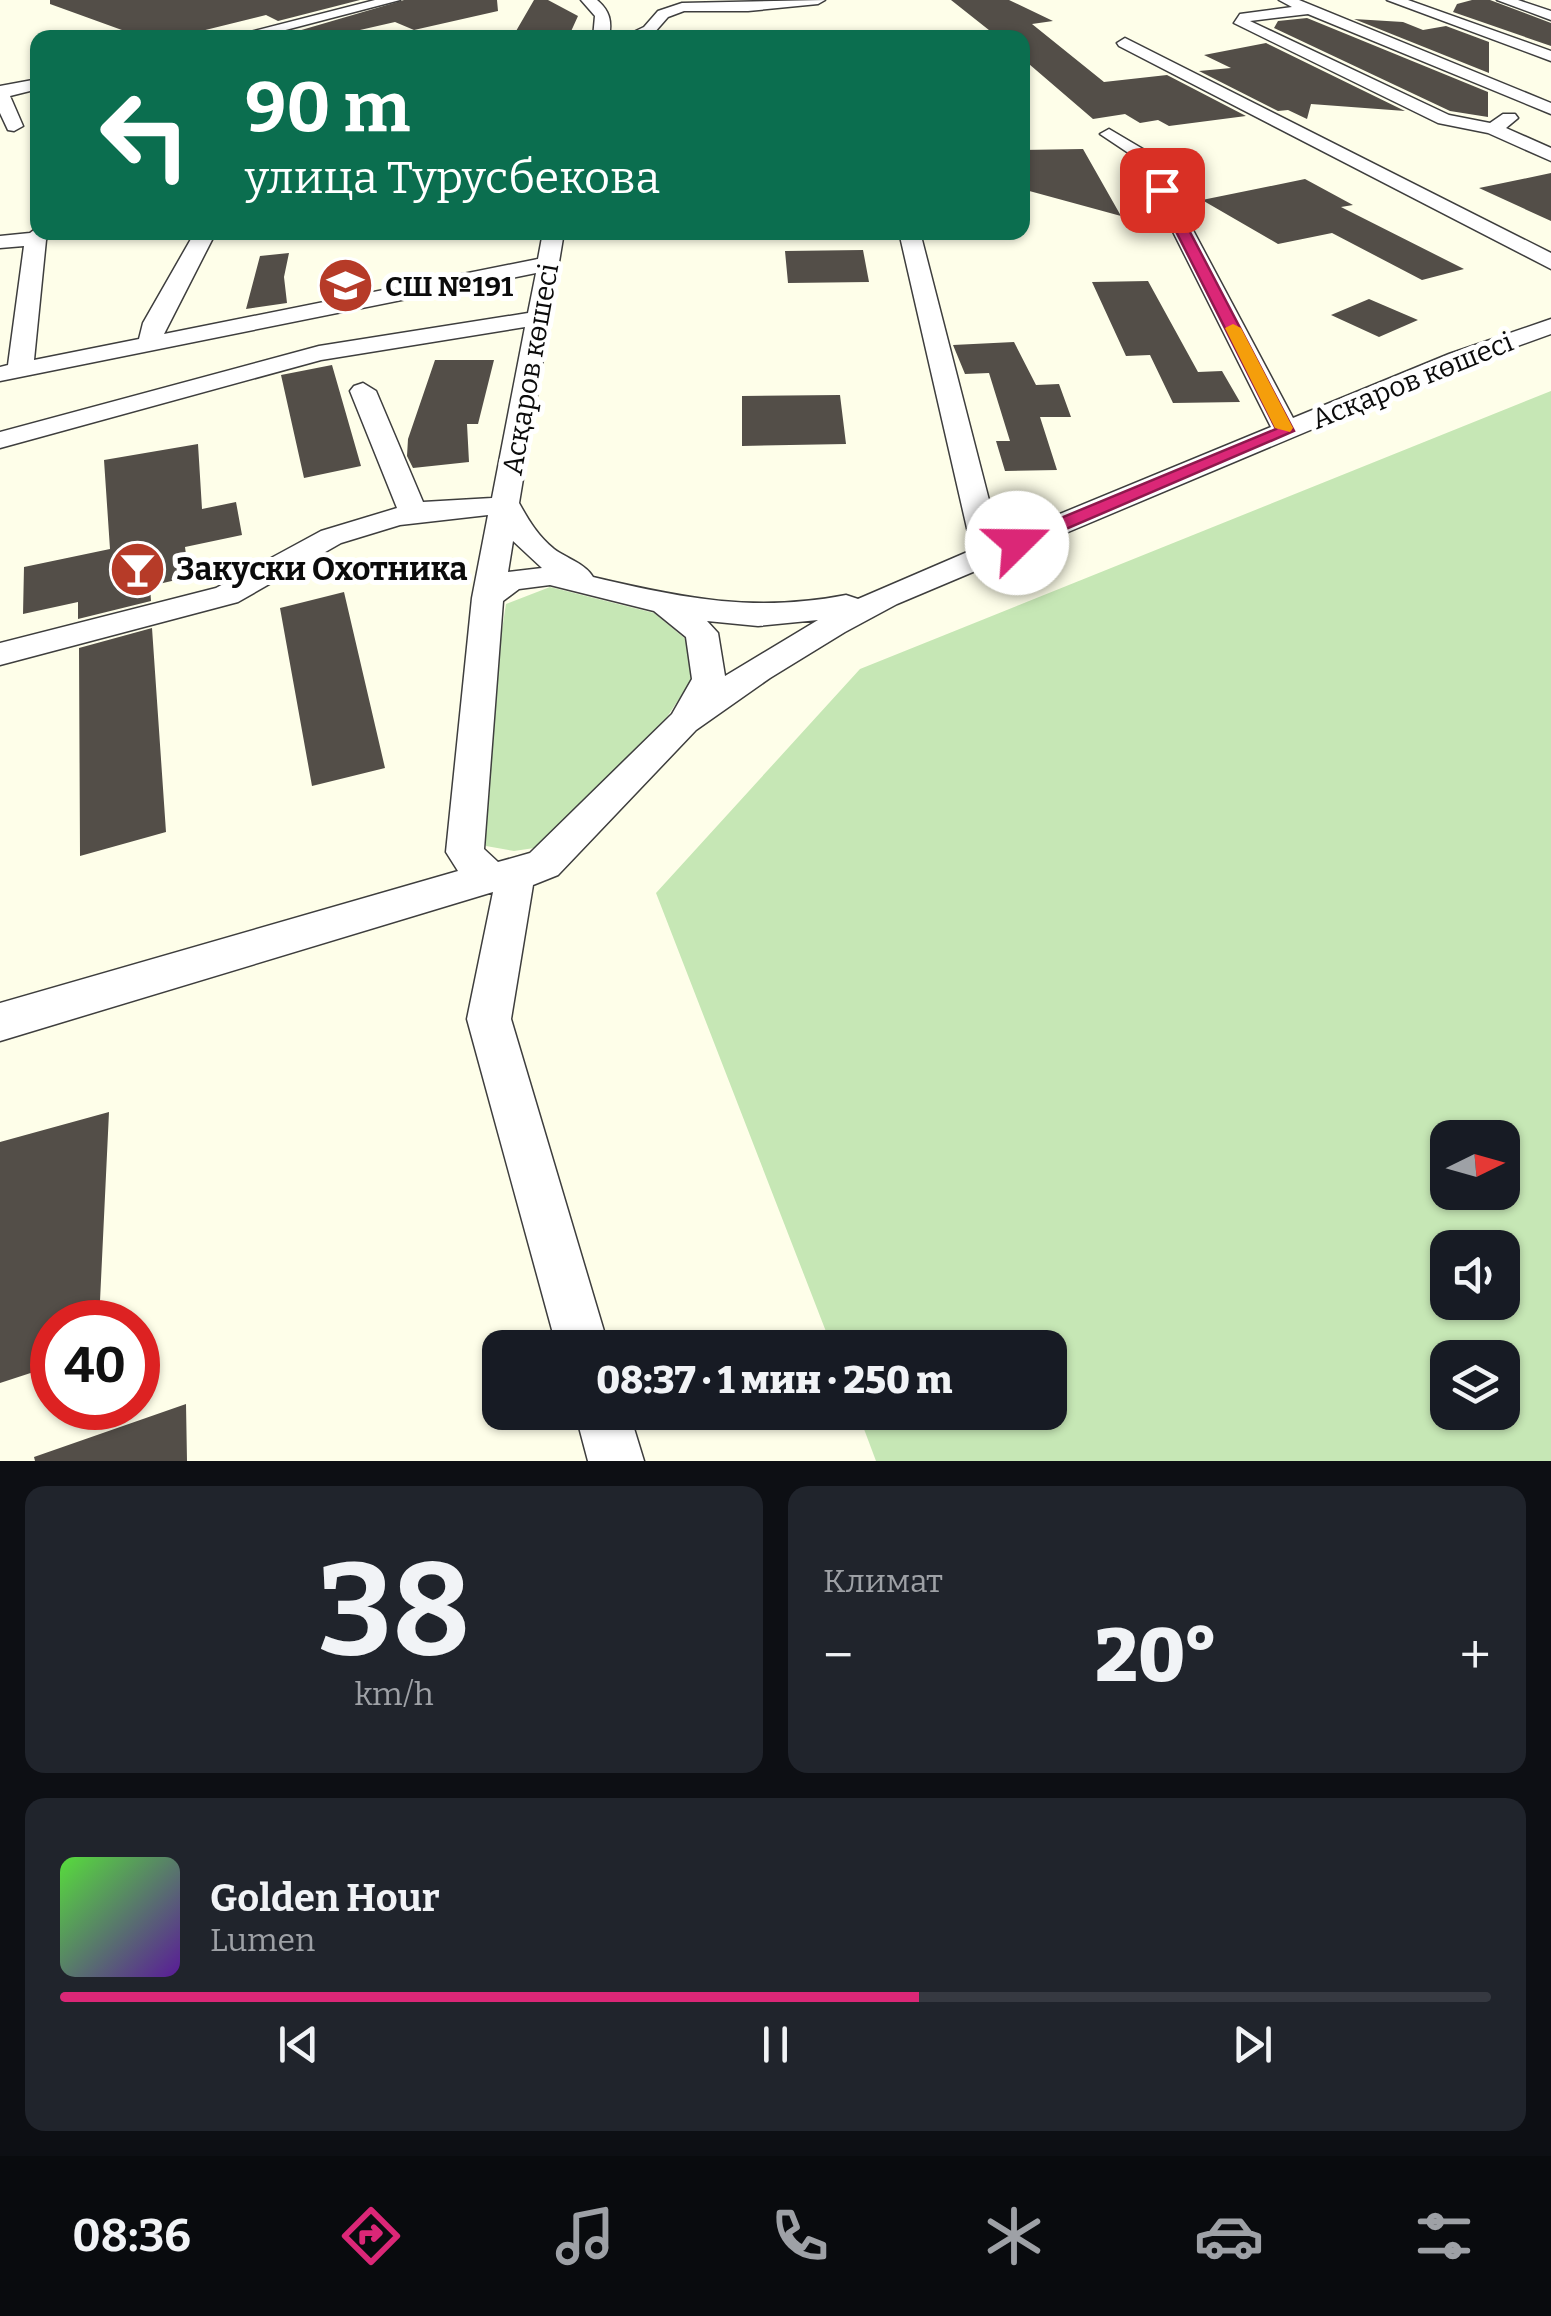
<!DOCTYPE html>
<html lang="ru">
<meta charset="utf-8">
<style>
body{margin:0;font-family:Bitter,serif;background:#20242c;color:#f1f3f6;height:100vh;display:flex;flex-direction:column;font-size:38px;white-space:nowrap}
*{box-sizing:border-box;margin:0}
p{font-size:32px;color:#9ea1a6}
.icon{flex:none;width:55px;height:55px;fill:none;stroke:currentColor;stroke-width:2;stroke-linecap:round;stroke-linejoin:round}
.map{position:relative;height:1461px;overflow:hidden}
.side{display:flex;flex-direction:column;gap:25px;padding:25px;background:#0d0f14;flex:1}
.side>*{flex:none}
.top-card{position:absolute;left:30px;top:30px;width:1000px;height:210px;border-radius:20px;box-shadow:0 2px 8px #0004;background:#0b6e4f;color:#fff;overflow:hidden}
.needle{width:65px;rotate:85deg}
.fabs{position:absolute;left:1430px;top:1120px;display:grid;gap:20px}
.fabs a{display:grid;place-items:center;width:90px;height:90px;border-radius:20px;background:#171b24;box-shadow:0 2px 8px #0004;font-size:50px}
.speed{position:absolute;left:30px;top:1300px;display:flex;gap:20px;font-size:50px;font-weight:700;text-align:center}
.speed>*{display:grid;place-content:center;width:130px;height:130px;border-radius:50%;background:#171b24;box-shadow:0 2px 8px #0004;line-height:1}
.speed .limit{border:15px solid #d22;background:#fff;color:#111}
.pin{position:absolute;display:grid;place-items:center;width:85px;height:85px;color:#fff;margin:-42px;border-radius:20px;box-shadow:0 5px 15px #0006}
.me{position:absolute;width:110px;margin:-55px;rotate:68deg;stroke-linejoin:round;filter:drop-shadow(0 0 8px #0008)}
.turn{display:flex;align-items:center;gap:35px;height:210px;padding:0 50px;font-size:45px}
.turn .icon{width:130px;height:130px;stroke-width:2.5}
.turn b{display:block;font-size:70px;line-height:85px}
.big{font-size:75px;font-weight:800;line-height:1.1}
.side .widget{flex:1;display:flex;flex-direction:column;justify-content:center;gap:15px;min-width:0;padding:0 35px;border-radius:20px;background:#20242c}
.side .dial{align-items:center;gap:0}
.dial b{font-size:130px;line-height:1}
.song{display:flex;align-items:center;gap:30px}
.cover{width:120px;height:120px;border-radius:15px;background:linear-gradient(135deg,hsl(110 70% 55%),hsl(270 70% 35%))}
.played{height:10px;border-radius:5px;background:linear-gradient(90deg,#db2777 60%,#363941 60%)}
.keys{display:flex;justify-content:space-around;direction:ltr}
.heat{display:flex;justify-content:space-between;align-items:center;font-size:55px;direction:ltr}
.side .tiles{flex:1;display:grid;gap:25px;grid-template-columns:1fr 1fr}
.widget:last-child{grid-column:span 2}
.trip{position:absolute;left:482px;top:1330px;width:585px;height:100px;border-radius:20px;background:#171b24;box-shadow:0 2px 8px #0004;font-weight:800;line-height:100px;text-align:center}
.menu{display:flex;height:160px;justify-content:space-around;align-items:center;background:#090b0e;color:#9ea1a6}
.menu .icon{width:70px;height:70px}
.menu .current{color:#db2777}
.menu b{font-size:45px;color:#f1f3f6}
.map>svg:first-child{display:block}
</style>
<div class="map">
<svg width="1551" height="1461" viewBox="0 0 1551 1461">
<rect width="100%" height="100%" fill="#fefee9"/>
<path fill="#c6e7b5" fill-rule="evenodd" d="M1551,391V1461H876L858,1413L1050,1412V1348L832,1347L656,893L860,669ZM1448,1138H1502V1192H1448ZM1448,1248H1502V1302H1448ZM1448,1358H1502V1412H1448Z
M550,587L654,613L688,641L693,678L667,717L541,847L514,851L486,846L472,827L506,604Z"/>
<path fill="#534e48" d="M50,0H360L278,21L266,15L173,38H144L50,4Z
M404,0H497L498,11L414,30L395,22L325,38H313L298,31Z
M534,0H548L578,16L568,38H512Z
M951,0H1009L1053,21L1032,24L1104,82L1167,75L1246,116L1169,126L1158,120L1140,123L1125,114L1093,119L1022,58V38H999Z
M1472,0H1490L1551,23V46L1453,12L1457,4Z
M1307,18L1488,92V117L1450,111L1274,28L1278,21Z
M1354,19L1403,22L1423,30L1446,26L1489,42V73Z
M1266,43L1405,111L1311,104L1307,119L1288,110L1278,111L1199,71L1231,68L1204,55Z
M1083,149L1121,216L1022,189V150Z
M1551,173V221L1479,188Z
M1305,179L1353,205L1341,207L1464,269L1422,280L1332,233L1278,244L1202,200Z
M863,250L869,282L788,283L785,251Z
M289,253L284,277L287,303L246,309L260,256Z
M1148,281L1198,372L1222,371L1240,402L1173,403L1150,355L1126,356L1092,282Z
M1369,299L1418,320L1379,337L1331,315Z
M1014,342L1036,385L1059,384L1071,417H1040L1057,470L1005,471L996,441H1010L989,373L965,374L953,345Z
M435,360H494L478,424H467L469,462L413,468L407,456L408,439Z
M332,365L361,466L304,478L281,375Z
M840,395L846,444L742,446V396Z
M198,444L202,509L236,502L242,535L185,547L189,577L150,586L151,601L78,619V602L23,614L24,567L110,549L104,460Z
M344,592L385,768L312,786L280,608Z
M152,628L166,832L80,856L79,648Z
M109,1112L99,1322H52V1366L0,1383V1142Z
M186,1404L187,1461H35L34,1457Z"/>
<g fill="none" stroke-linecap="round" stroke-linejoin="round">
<defs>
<path id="minor" d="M375,0H400L255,38H227Z
M581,0H597C610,11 612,21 609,38H593L595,16Z
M825,0L818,4L748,11H684L668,17L654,33L621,38L644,27L658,11L682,3Z
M1279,0H1299L1551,103V114L1308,14L1250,21L1449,115L1490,123L1503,114H1515L1518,118L1506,128L1551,148V161L1488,133L1438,123L1234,23L1240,14L1292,7Z
M1387,0H1408L1551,51V61Z
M1497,0H1518L1551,11V20Z
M1125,38L1551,253V269L1119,46L1117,43Z
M38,79V89L10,96L23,126L14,131L8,130L0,113V86Z
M1109,129L1153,155L1293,418L1449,354L1551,319V334L1467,364L897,604L845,632L770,678L696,730L558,875L533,885L511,1019L609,1348H557L467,1019L493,892L0,1041V1003L458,871L446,852L472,598L488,515L400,525L341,543L238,602L0,665V643L216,588L321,531L397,508L350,391L354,386L363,383L376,391L423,502L492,498L525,327L321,360L0,448V432L319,346L528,313L536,273L0,381V367L8,365L24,246L0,248V236L30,233L38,227V232H52L46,240L34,360L139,339L143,323L195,232H216L164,334L538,259L543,232H564L519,503C529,521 538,536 554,549C566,558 586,564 593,577C682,598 754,613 846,595L858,599L972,550L899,232H920L999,539L1271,427L1136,158L1100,134ZM513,541L542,568L508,572ZM550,585L654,611L686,637L692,679L672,714L530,853L498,862L484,849L503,601L519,589ZM818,620L725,676L718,633L707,621L758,626Z
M575,1412H629L644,1461H588Z"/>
</defs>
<use href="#minor" stroke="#3e3e3e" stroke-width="3"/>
<path stroke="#2d2d2d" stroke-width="2.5" stroke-dasharray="5 2.5" stroke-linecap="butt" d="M197,38L215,33"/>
<use href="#minor" fill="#fff" fill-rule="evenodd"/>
</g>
<path fill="#db2777" stroke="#8e194d" stroke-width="2.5" d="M1162,186L1168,190L1294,431L1024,547H1010V539L1276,429L1155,190Z"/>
<path fill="#f59e0b" d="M1233,324L1241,328L1293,428L1290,432L1275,428L1225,328Z"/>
<defs>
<symbol id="school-disc" viewBox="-11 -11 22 22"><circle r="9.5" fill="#b63b28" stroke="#fff"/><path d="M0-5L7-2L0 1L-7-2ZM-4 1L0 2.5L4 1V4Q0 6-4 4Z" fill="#fff"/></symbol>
<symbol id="bar-disc" viewBox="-11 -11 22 22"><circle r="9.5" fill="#b63b28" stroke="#fff"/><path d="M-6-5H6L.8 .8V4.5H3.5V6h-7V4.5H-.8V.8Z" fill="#fff"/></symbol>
</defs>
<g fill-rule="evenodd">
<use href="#school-disc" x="314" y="254" width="63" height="63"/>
<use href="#bar-disc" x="106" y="538" width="63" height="63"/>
</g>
<g text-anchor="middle" stroke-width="10" stroke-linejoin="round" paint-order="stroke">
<g font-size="28" font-weight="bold" fill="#0b0b0b" stroke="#fff" text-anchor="start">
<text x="385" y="296">СШ №191</text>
</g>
<g font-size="28" fill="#0b0b0b" stroke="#fff">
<text transform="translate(530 369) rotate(-80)" y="10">Асқаров көшесі</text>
<text transform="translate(1412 380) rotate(-22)" y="10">Асқаров көшесі</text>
</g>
<g font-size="32" font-weight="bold" fill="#0b0b0b" stroke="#fff" text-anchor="start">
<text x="176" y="580">Закуски Охотника</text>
</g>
</g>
</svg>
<div class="fabs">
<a><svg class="needle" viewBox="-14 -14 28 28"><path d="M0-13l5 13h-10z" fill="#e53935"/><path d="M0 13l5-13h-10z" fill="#9ea1a6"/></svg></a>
<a><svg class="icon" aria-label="sound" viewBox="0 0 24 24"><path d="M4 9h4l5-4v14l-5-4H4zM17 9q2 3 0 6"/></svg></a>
<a><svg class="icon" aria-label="layers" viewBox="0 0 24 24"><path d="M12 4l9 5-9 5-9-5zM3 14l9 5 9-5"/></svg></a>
</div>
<div class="speed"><div class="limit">40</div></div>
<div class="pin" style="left:1162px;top:190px;background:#d93025"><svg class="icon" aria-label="arrive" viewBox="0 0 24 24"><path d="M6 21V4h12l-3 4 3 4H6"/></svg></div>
<svg class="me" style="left:1017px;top:543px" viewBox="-20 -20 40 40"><circle r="19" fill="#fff"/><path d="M0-13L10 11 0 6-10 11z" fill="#db2777"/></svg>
<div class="trip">08:37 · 1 мин · 250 m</div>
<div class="top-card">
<div class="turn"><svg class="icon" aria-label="left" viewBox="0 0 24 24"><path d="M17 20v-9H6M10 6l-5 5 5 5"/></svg><div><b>90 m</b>улица Турусбекова</div></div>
</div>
</div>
<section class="side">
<div class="tiles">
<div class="widget dial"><b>38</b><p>km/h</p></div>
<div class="widget"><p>Климат</p>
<div class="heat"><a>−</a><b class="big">20°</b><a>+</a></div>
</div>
<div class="widget">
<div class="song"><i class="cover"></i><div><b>Golden Hour</b><p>Lumen</p></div></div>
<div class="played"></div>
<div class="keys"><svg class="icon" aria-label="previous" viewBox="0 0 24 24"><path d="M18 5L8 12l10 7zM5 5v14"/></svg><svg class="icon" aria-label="pause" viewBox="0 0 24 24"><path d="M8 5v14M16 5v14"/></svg><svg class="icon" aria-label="next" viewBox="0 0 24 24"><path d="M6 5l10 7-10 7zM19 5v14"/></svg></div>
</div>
</div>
</section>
<nav class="menu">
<b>08:36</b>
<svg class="icon current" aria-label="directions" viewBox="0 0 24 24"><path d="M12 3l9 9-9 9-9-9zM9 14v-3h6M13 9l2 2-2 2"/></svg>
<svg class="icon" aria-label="music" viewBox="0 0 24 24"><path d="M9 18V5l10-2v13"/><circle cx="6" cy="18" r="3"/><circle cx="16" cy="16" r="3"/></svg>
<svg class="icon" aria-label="phone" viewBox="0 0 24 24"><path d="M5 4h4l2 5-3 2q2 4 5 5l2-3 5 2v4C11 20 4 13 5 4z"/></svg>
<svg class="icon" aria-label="climate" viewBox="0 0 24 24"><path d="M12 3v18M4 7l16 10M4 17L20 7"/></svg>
<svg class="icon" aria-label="car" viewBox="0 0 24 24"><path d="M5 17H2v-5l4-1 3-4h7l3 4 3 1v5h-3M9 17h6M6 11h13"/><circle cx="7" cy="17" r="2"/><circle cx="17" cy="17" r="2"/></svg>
<svg class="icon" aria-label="filters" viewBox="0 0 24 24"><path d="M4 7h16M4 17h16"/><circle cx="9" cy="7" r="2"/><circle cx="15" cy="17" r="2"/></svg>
</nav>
